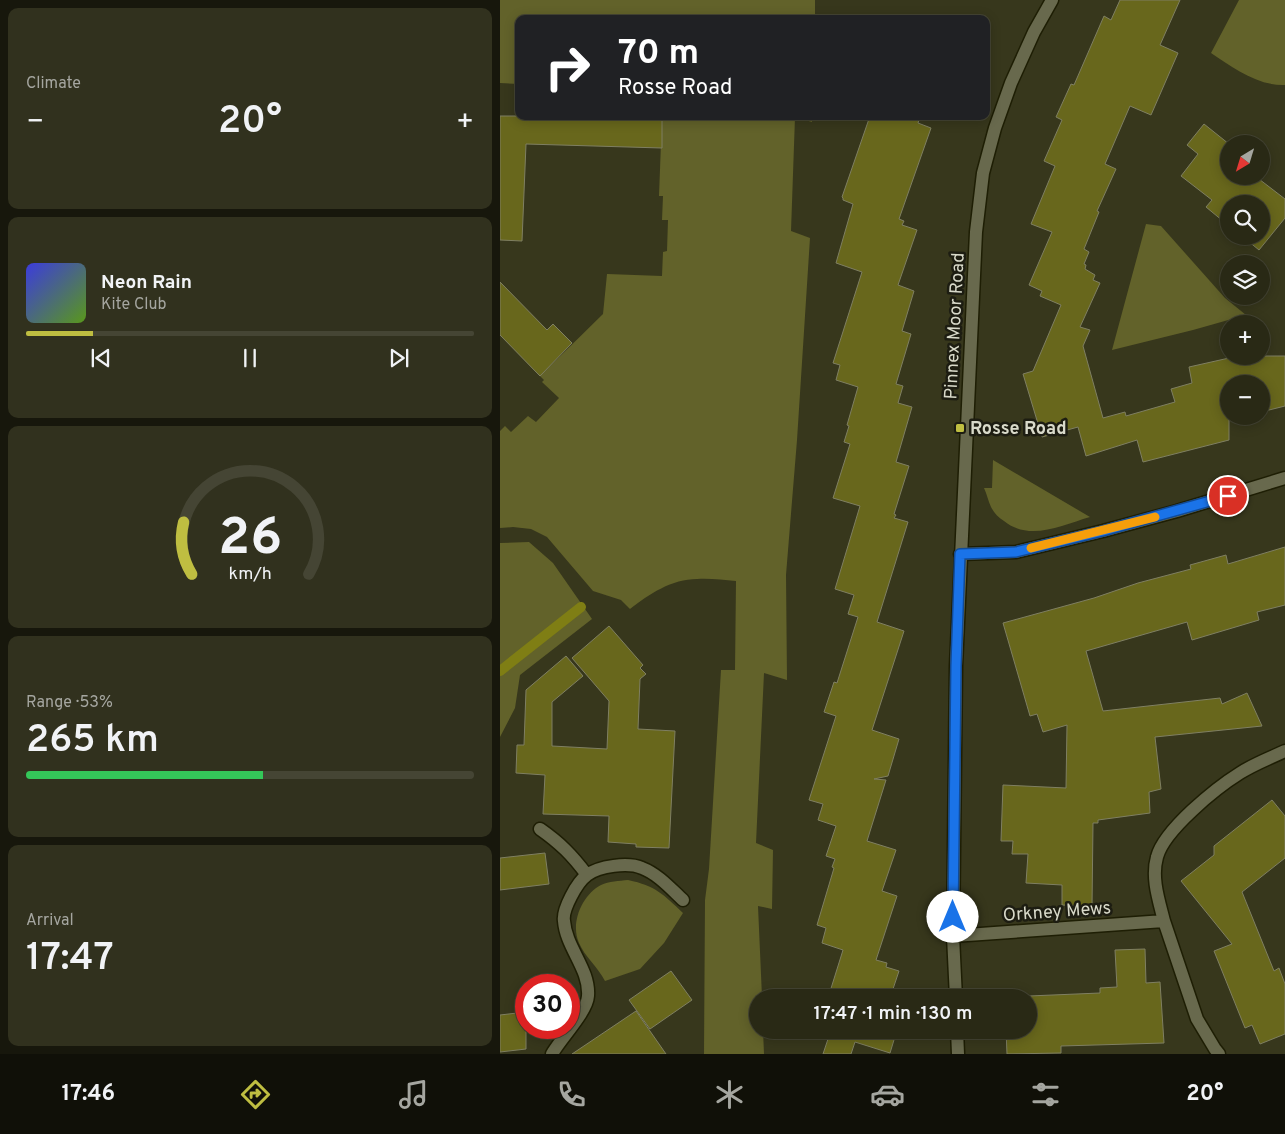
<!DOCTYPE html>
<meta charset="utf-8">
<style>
body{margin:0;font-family:Overpass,sans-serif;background:#31311e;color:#f1f3f6;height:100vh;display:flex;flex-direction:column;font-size:19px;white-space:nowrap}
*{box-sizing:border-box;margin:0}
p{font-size:16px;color:#a5a6a0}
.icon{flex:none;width:28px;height:28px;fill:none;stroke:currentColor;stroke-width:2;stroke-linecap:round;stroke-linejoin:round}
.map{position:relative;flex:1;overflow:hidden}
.sheet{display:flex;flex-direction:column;gap:8px;padding:8px;background:#17170c;width:500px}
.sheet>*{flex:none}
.guide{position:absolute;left:15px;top:15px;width:475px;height:105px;border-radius:10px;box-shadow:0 2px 12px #0003,0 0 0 1px #454534;background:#202124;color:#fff;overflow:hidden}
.needle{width:32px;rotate:218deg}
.buttons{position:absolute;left:720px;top:135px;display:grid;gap:10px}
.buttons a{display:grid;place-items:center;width:50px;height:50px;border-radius:50%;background:#292915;box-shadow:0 2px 12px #0003,0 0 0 1px #454534;font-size:25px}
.speed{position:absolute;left:15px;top:974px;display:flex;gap:10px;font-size:25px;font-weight:700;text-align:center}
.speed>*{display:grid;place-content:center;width:65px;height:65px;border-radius:50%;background:#292915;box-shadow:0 2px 12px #0003,0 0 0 1px #454534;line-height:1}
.speed .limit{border:8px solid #d22;background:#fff;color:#111}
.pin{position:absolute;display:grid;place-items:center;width:42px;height:42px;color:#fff;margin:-21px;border:2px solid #fff;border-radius:50%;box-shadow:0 1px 5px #0007}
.me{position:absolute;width:55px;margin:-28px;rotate:0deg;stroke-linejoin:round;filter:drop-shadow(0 0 4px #0008)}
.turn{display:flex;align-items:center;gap:18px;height:105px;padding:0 20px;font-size:22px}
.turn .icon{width:65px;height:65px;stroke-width:2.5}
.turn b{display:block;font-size:35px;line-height:42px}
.big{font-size:38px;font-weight:600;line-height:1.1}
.sheet .card{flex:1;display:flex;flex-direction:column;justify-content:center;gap:8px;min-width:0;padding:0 18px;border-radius:10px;background:#31311e}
.sheet .dial{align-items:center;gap:0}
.dial svg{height:130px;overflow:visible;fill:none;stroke:#454534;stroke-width:7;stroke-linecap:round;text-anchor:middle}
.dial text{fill:#f1f3f6;stroke:none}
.song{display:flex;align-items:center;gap:15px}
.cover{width:60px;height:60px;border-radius:8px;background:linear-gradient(135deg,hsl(240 70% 55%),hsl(90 70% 35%))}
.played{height:5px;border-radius:2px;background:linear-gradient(90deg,#bfbe41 15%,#454534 15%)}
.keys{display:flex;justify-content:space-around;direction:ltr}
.heat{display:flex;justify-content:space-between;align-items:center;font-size:28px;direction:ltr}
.charge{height:8px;border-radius:4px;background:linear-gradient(90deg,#34c759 53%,#454534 0)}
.trip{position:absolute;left:249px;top:989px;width:288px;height:50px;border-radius:25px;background:#292915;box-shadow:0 2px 12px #0003,0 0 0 1px #454534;font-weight:600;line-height:50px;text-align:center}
.menu{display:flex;height:80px;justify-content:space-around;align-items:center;background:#101008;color:#a5a6a0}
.menu .icon{width:35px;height:35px}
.menu .current{color:#bfbe41}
.menu b{font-size:22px;color:#f1f3f6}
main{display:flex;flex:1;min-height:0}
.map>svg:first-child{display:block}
</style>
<main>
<section class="sheet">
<div class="card"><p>Climate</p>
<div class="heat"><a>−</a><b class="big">20°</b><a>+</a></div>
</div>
<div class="card">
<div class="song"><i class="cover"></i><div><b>Neon Rain</b><p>Kite Club</p></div></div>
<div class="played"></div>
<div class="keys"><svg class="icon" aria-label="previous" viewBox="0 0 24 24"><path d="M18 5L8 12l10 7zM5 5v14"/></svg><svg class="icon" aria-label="pause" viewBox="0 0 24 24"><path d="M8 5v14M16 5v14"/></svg><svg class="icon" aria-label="next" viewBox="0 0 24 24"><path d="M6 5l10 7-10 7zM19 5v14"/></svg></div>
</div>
<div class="card dial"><svg viewBox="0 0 100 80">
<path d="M14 69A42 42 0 1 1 86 69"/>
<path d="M14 69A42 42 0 0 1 9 37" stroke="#bfbe41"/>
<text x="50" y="56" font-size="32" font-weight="700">26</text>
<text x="50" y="72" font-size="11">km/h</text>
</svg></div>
<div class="card"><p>Range · 53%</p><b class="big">265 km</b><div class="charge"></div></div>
<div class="card"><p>Arrival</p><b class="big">17:47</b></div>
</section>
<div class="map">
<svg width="785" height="1054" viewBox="0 0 785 1054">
<rect width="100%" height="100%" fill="#37371c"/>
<path fill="#62622a" d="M0,0H315V19H19V84L0,83Z
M739,0H785V85C758,86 733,68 711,53Z
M162,116H312V122L295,117L291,231L310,238L297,440L286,575L287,680L264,673L256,843L273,850L272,909L258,906L262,997L258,998V1030H263L264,1054H204L205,900L209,869L221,670H235L236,581C223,580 210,578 197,579C172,579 149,594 130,609L121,600L93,591L47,537L31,529L13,527L0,528V431L5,426L11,432L28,416L36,422L59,398L42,382L44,380L40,376L103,314L107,274L162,276L163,252L167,251L168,220H162L163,196H159Z
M646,224L661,226L725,298L746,315L693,330L612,350Z
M493,460L590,517C562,525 530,542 504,521C498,517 494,513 491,507C488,501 487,494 484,488H492Z
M29,542L53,563L92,619L20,675L15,708L0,737V543Z
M128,880C156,886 163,894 183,913L164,943L140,969L105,981C98,967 85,957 79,943C70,923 82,895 101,885C109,881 119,881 128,880Z"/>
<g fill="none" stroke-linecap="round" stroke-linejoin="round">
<path stroke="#7f7e14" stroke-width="10" d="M0,671L81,607"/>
</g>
<path fill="#68671c" stroke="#7f7f62" d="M620,0H680L660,45L678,53L651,115L630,106L605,164L616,169L597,211L599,212L584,249L589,252L584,264L586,265L585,269L595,275L593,280L600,283L580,327L590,330L583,346L603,418L625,412L626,416L675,402L671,389L692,383L689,367L738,356H785V406L761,412V384H729V416H744L729,420V440L643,462L637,440L586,456L578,427L542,437L523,374L533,371L561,305L540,296L542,291L529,285L552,232L531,224L555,166L544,161L562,120L556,117L571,84L574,85L604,16L611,20Z
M0,116H162V148L26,144L22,241L0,240Z
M370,116H420L418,123L431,128L399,219L404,221L402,225L417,230L398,285L414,291L402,331L411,334L396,384L403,386L398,403L412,407L396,462L409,466L394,514L396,515L394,518L408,522L377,622L404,631L372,730L399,739L388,776L374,779L386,780L367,841L396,850L382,891L397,896L376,960L387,963L386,967L399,971L390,998H328L343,950L322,943L326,928L317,925L334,868L332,867L335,859L326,856L336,826L318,820L323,804L309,800L336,716L324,712L334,682L337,683L358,617L348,614L354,595L335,589L360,506L333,498L350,444L344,442L349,426L347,425L358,387L336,380L340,365L333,363L362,272L336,263L353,204L343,200V198L342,197Z
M704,124L729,144V176H755L785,199V218L759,250L742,236H761V204H729V226L706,207L712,200L681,176L698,154L687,145Z
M0,282L47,330L53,324L72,343L40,376L0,335Z
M785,547V605L757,612L759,620L692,640L687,622L586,651L603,711L720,698L722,704L747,693L762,726L655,737L661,789L649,792L650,813L598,820V823H593L592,906L562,905V885L526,883L528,854H512L513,841H501L503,785L566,788L567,725L543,732L537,714L530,716L503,623L594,598L638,583L691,569L690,565L726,555L728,564Z
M109,626L143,665L140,668L146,674L140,679L138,729L175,731L169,848L136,847V844L108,842L109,816L43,814L45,775L16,773L17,745H24L26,690L66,656L83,676L52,702V746L107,749L109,701L72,658Z
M772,800L785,816V858L742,892L774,971L779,968L785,984V1034L760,1044L752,1025L745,1028L714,951L732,944L681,881L714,855V846Z
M45,853L49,884L0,890V858Z
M645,949L646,983L660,982L664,1043L561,1046V1053L507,1054L506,1030H528V998L505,997L600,993V988L617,987L615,950Z
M171,971L192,1000L150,1029L129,1000Z
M136,1011L166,1054H72Z
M26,1012V1049L0,1052V1015Z
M319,1030H397L390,1053L355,1042L351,1054H323L330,1033Z"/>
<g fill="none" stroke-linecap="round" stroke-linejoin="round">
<defs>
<path id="minor" d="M460,554L516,552L603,531L677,511L785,478
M40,829C60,843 72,855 87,875
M664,921C659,901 651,878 657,857C664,830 716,788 740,773C754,764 770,758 785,751
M453,936L664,921L697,1019L715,1049L719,1054
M456,998L453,936L456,666L476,232L483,173L495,128L511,83L534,32L552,0
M457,1030L458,1054
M52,1054C61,1038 87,1012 88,996C90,969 66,948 64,921C62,910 77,882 87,875C99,866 128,862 142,868C158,874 171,889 183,900"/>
</defs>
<use href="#minor" stroke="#1e1e04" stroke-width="15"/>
<use href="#minor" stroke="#68694d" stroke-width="12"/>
</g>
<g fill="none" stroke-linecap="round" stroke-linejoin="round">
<defs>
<path id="route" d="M453,917L456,666L460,554L516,552L603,531L728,496"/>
</defs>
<use href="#route" stroke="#114b97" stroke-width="12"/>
<use href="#route" stroke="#1a73e8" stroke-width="9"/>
<path stroke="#f59e0b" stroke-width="9" d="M531,548L655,517"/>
</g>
<rect fill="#bfbe41" stroke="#1d1d12" stroke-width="2" x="455" y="423" width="10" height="10" rx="2.5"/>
<g text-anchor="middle" stroke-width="5" stroke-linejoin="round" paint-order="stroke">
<g font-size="18" fill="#d9daca" stroke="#1d1d12">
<text transform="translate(454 326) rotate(-87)" y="6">Pinnex Moor Road</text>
<text transform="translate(557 911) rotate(-4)" y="6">Orkney Mews</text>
</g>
<g font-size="18" font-weight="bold" fill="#d9daca" stroke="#1d1d12" text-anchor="start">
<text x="470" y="434">Rosse Road</text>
</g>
</g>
</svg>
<div class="buttons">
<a><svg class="needle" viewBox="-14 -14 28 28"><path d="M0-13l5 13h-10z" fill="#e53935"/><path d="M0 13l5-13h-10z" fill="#a5a6a0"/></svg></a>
<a><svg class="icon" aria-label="search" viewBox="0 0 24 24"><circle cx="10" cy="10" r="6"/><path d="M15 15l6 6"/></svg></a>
<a><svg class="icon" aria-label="layers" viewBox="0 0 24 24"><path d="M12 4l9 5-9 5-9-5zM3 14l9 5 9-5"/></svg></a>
<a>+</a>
<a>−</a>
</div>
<div class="speed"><div class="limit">30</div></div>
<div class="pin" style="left:728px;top:496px;background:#d93025"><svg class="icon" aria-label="arrive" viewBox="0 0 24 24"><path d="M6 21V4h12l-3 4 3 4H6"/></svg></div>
<svg class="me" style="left:453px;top:917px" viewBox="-20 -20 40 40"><circle r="19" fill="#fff"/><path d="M0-13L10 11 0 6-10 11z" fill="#1a73e8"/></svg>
<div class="trip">17:47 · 1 min · 130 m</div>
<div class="guide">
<div class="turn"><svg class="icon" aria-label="right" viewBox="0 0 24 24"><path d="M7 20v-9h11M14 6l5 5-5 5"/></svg><div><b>70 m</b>Rosse Road</div></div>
</div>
</div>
</main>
<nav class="menu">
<b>17:46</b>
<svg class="icon current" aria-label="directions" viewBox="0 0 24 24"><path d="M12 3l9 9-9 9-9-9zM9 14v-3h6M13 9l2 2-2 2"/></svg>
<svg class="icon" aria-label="music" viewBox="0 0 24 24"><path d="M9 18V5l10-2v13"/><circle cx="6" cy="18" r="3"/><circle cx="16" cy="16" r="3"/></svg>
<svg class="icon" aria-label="phone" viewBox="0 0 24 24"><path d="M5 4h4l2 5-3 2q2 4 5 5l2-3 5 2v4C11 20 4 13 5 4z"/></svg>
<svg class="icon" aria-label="climate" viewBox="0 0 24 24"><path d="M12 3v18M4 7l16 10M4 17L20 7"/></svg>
<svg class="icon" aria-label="car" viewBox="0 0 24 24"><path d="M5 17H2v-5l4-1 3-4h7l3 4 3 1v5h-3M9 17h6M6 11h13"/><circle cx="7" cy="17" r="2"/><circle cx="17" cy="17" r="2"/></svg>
<svg class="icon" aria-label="filters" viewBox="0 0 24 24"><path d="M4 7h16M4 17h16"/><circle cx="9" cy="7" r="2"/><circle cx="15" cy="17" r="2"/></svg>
<b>20°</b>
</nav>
